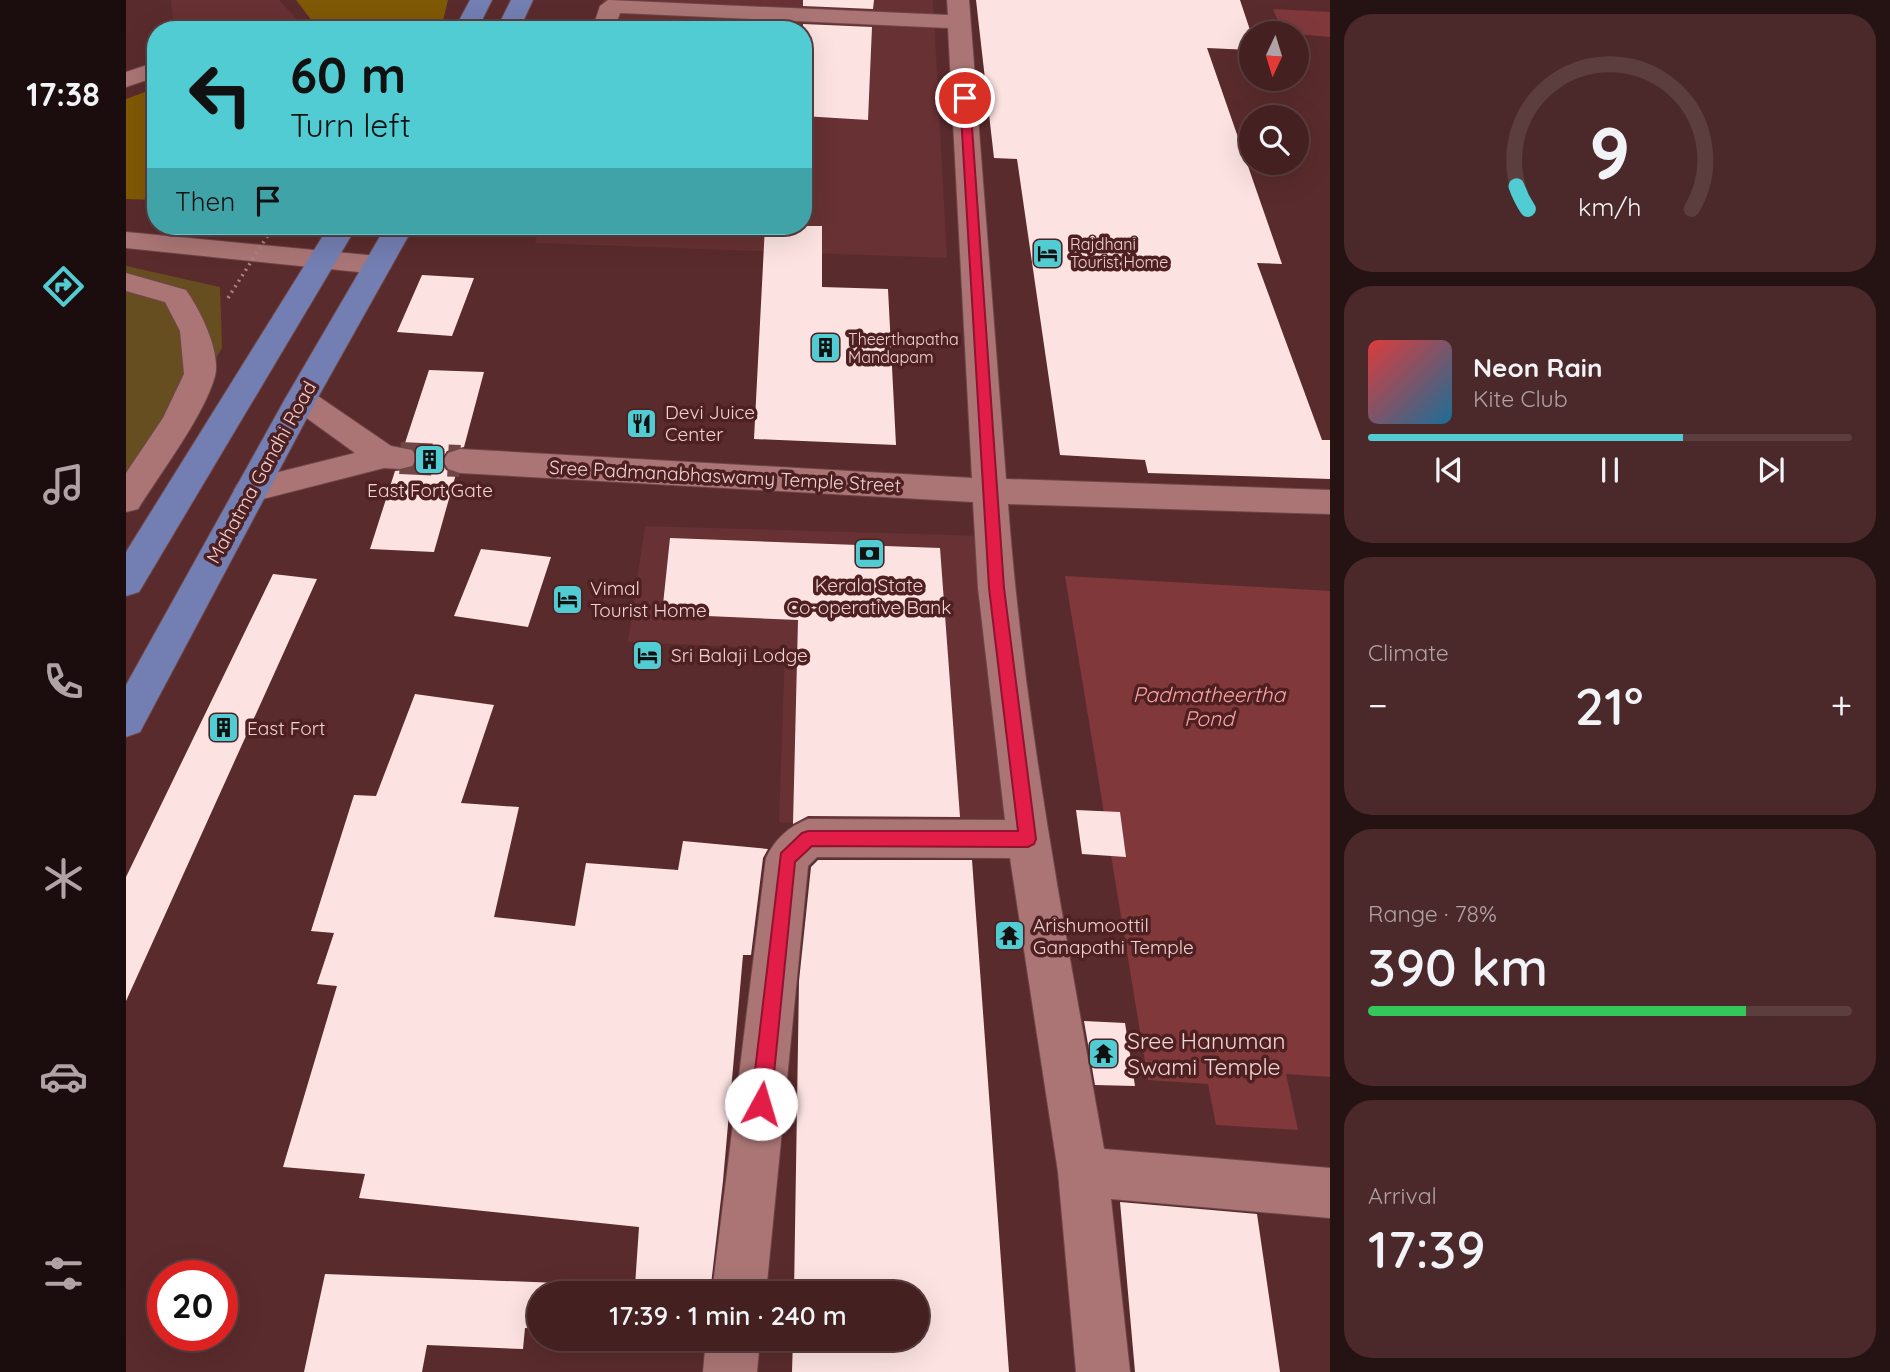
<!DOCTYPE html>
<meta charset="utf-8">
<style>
body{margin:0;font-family:Quicksand,sans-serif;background:#4b282a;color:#f1f3f6;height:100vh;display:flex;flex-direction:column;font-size:26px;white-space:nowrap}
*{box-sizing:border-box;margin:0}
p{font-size:23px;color:#afa3a5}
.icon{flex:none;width:38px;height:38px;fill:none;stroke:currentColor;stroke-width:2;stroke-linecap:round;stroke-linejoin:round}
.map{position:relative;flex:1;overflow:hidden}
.sheet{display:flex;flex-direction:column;gap:14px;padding:14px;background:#251212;width:560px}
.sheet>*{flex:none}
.hud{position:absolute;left:21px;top:21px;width:665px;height:214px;border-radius:28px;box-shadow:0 7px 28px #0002,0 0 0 2px #5c3e3f;background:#51ccd2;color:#111;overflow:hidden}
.needle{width:46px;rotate:184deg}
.fabs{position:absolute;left:1113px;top:21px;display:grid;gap:14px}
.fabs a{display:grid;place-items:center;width:70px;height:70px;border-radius:50%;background:#442021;box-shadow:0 7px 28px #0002,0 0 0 2px #5c3e3f;font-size:35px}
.speed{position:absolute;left:21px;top:1260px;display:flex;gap:14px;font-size:35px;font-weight:700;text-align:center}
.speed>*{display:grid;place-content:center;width:91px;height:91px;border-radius:50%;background:#442021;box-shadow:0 7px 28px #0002,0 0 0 2px #5c3e3f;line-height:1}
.speed .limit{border:10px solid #d22;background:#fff;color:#111}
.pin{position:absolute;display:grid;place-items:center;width:60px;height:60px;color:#fff;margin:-30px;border:4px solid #fff;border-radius:50%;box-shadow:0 2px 7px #0007}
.me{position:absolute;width:77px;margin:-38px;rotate:6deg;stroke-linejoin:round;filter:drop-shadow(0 0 5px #0008)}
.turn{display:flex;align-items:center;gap:24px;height:147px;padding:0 28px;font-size:32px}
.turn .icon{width:91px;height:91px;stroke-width:2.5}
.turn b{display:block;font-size:49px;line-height:60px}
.then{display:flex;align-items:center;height:66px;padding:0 28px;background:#0003;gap:14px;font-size:26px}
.big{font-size:52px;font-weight:600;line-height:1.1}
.sheet .card{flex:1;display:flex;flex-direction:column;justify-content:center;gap:10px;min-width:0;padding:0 24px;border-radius:28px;background:#4b282a}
.sheet .dial{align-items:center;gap:0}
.dial svg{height:182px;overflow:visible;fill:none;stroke:#5c3e3f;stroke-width:7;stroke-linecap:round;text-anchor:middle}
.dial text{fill:#f1f3f6;stroke:none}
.song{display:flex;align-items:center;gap:21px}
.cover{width:84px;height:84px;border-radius:10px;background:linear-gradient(135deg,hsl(0 70% 55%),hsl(200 70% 35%))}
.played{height:7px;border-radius:4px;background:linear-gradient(90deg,#51ccd2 65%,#5c3e3f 65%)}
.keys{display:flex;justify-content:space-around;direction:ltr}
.heat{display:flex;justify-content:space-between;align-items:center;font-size:38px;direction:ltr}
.charge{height:10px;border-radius:5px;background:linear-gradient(90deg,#34c759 78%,#5c3e3f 0)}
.trip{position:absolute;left:401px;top:1281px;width:402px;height:70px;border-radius:35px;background:#442021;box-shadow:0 7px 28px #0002,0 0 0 2px #5c3e3f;font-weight:600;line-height:70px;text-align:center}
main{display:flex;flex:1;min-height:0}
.tab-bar{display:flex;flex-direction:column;width:126px;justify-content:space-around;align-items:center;background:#1b0d0d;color:#afa3a5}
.tab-bar .icon{width:49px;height:49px}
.tab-bar .current{color:#51ccd2}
.tab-bar b{font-size:32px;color:#f1f3f6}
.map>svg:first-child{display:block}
</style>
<main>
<nav class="tab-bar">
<b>17:38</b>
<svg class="icon current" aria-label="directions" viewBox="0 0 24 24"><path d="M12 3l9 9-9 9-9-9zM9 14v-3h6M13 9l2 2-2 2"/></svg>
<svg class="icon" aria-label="music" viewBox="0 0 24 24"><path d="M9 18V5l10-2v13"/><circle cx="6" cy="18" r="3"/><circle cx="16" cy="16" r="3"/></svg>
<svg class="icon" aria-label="phone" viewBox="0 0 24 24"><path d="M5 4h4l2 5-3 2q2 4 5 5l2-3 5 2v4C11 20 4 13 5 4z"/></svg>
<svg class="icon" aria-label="climate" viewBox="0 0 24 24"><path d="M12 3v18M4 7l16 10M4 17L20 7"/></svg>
<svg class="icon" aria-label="car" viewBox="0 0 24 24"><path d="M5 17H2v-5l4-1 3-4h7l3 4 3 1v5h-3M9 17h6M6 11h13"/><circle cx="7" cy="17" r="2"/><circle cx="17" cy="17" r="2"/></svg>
<svg class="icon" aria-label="filters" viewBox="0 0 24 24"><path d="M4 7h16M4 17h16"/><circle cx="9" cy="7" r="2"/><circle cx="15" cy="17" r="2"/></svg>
</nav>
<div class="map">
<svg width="1204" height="1372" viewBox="0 0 1204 1372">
<rect width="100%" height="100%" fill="#5a2b2c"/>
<path fill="#683133" d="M45,0H153L181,30H48Z
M477,0H807L821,258L409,243L414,226H677V30H468Z
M519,526L860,536L884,834L653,822L659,649L502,642Z"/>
<path fill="#674e21" d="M0,266L94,287L96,348L0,508Z"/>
<path fill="#7f5905" d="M170,0H322L316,25L297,30H193Z
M30,88V200L0,199V99Z"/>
<path fill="#80383b" d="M1147,9L1204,12V37L1157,33Z
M939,576L1204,591V1077L1160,1074L1172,1130L1090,1125L1082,1084L1022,1080Z"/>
<path fill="#fce3e2" d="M677,0H748L747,9L677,6Z
M850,0H1114L1125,33V50L1081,48L1156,264L1131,263L1196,440H1204V479L1022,473L1019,460L934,455L891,159L868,158Z
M677,24L746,27L742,120L677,116Z
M639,226H696V287L762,289L770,445L628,439Z
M296,275L348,278L326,336L271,332Z
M303,370L358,372L338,447L321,451L315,460L320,470L330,474L308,552L244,549L269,471L287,469L293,459L288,449L278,446Z
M544,538L814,548L834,817L682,816L667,824L672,620L536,614Z
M355,549L425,557L402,627L328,616Z
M147,574L191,579L0,1001V877Z
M289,694L368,705L335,803L393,807L368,917L449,926L460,863L552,870L557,841L642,849L637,858L625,955H617L597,1181L584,1293H413V1329L399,1328L397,1349L301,1345L296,1372H178L199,1274L509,1286L513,1227L233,1198L239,1174L157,1167L211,986L191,984L208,933L185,931L228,795L250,796Z
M950,810L994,812L1000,857L956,854Z
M692,860H846L883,1372H666L667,1339H791V1293H668L673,981L685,867Z
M958,1021L999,1023L1009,1086L969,1085Z
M994,1202L1131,1214L1154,1372H1009Z
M508,1339H577V1345Z"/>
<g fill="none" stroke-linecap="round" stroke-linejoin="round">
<path stroke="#714445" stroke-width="32" stroke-dasharray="32 16" stroke-linecap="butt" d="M274,458L334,461"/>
<defs>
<path id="minor" d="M482,0L822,15L821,0H843L880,479L1204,490V514L882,504C898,721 940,935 978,1149L1204,1168V1218L985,1199L1004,1372H950L932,1172L884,858L691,857L682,866L640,1293H586L640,858C649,839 662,827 682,819L879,820L852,588L847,502L334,473L322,469L317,461L322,453L334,449L846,478L822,28L494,13L488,30H466L474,6Z
M30,62V77L0,87V72Z
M0,232L252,256L262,259L266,265L262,271L252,274L0,248Z
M0,273L60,290C74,310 95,351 89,376C78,416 35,472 12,509L0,512V473L37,418L58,374L54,331L39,302L0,291Z
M175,388L186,392L265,446L286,450L291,458L286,466L274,469L258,468L125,502L113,498L108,490L113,482L229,453L164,406L159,399L164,392Z
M580,1339H634L631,1372H577Z"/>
<path id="major" d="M344,0H366L351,30H328Z
M385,0H407L393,30H370Z
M203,226H231L13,592L0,596V552Z
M260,226H288L191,399L14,732L0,737V685L159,399Z"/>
</defs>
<use href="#minor" stroke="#6f4749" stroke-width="2"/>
<use href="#major" stroke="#6f4749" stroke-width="2"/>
<use href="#minor" fill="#ab7575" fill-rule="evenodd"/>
<use href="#major" fill="#737eb2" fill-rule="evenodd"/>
<path stroke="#aa8483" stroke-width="2.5" stroke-dasharray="1 3.5" stroke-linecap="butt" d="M141,237L148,226"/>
<path stroke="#aa8483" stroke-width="3.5" stroke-dasharray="2 4.5" stroke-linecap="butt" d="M102,298L142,235"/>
</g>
<path fill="#e11d48" stroke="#92132f" stroke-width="2" d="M839,95L844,98L878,588L910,839L908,844L902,847L686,846L669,862L645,1104L642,1111L635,1114L628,1111L625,1104L655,853L676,833L682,831H892L863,588L834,98Z"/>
<defs>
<symbol id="hotel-square" viewBox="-11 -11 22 22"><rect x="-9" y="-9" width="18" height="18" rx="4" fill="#51ccd2" stroke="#4e2022"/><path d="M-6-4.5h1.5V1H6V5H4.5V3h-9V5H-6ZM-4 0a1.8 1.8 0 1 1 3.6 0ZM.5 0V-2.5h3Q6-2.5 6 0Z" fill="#111"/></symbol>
<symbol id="building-square" viewBox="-11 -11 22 22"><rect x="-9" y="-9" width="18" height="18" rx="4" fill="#51ccd2" stroke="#4e2022"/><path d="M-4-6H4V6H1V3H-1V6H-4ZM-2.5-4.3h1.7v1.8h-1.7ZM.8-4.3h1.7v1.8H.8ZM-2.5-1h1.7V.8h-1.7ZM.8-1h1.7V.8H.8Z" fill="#111"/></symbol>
<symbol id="restaurant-square" viewBox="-11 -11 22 22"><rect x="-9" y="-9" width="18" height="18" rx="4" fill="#51ccd2" stroke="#4e2022"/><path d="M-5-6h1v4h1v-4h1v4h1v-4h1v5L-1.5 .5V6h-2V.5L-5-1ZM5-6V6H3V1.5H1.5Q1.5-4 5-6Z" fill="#111"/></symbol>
<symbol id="bank-square" viewBox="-11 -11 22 22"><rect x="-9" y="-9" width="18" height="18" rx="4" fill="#51ccd2" stroke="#4e2022"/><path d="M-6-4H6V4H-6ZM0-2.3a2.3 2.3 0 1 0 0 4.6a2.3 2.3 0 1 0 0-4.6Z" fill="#111"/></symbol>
<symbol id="temple-square" viewBox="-11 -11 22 22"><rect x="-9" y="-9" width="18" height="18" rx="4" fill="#51ccd2" stroke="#4e2022"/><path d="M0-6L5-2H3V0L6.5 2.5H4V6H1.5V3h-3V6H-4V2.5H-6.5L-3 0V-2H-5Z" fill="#111"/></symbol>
</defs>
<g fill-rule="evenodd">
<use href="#hotel-square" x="904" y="236" width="35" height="35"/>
<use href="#building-square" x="682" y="330" width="35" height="35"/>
<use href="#restaurant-square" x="498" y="406" width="35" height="35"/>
<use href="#building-square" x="286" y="442" width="35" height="35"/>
<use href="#bank-square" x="726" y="536" width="35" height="35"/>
<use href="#hotel-square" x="424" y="582" width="35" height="35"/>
<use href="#hotel-square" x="504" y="638" width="35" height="35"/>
<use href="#building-square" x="80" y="710" width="35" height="35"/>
<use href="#temple-square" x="866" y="918" width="35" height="35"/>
<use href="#temple-square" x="960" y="1036" width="35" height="35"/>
</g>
<g text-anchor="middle" stroke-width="7" stroke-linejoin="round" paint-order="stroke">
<g font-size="16" fill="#f1d3d2" stroke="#4e2022" text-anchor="start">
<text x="944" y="250">Rajdhani<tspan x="944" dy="18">Tourist Home</tspan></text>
<text x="722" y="345">Theerthapatha<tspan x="722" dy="18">Mandapam</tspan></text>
</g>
<g font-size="19" fill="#f1d3d2" stroke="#4e2022" text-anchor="start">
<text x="539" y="419">Devi Juice<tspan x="539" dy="22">Center</tspan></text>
<text x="304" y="497" text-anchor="middle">East Fort Gate</text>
<text x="743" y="592" text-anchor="middle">Kerala State<tspan x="743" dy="22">Co-operative Bank</tspan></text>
<text x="464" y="595">Vimal<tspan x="464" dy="22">Tourist Home</tspan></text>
<text x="545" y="662">Sri Balaji Lodge</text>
<text x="121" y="735">East Fort</text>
<text x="907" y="932">Arishumoottil<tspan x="907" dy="22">Ganapathi Temple</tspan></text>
</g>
<g font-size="19" fill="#f1d3d2" stroke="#4e2022">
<text transform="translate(135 472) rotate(-61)" y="7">Mahatma Gandhi Road</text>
<text transform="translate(599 476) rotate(3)" y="7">Sree Padmanabhaswamy Temple Street</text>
</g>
<g font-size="21" font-style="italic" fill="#fca4a5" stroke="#4e2022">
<text x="1083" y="702">Padmatheertha<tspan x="1083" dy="24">Pond</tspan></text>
</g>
<g font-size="23" fill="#f1d3d2" stroke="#4e2022" text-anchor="start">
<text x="1001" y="1049">Sree Hanuman<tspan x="1001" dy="26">Swami Temple</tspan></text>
</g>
</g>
</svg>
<div class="fabs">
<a><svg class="needle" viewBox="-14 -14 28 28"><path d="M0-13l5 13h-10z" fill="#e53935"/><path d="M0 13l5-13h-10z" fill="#afa3a5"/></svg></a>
<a><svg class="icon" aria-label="search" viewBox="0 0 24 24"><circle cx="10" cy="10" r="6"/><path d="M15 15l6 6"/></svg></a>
</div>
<div class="speed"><div class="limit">20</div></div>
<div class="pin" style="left:839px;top:98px;background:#d93025"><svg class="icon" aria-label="arrive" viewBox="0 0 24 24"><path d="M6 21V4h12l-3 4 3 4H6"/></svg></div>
<svg class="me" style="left:635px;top:1104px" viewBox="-20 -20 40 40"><circle r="19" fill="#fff"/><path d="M0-13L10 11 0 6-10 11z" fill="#e11d48"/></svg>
<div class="trip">17:39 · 1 min · 240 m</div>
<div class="hud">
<div class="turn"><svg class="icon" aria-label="left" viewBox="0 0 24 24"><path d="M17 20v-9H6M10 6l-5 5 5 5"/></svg><div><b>60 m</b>Turn left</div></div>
<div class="then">Then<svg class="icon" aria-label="arrive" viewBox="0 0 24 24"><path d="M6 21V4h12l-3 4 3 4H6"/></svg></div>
</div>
</div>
<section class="sheet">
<div class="card dial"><svg viewBox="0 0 100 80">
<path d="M14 69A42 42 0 1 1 86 69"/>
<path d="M14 69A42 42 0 0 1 9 59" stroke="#51ccd2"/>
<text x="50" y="56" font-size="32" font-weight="700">9</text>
<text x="50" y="72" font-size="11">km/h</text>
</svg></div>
<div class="card">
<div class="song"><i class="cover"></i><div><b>Neon Rain</b><p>Kite Club</p></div></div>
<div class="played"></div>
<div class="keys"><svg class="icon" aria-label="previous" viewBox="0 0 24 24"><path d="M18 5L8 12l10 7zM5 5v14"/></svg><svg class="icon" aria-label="pause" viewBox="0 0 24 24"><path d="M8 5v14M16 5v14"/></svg><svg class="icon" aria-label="next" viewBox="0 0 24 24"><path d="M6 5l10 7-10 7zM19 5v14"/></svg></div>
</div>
<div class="card"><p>Climate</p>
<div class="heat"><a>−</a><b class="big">21°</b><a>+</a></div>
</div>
<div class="card"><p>Range · 78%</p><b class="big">390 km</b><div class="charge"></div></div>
<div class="card"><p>Arrival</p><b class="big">17:39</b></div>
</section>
</main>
